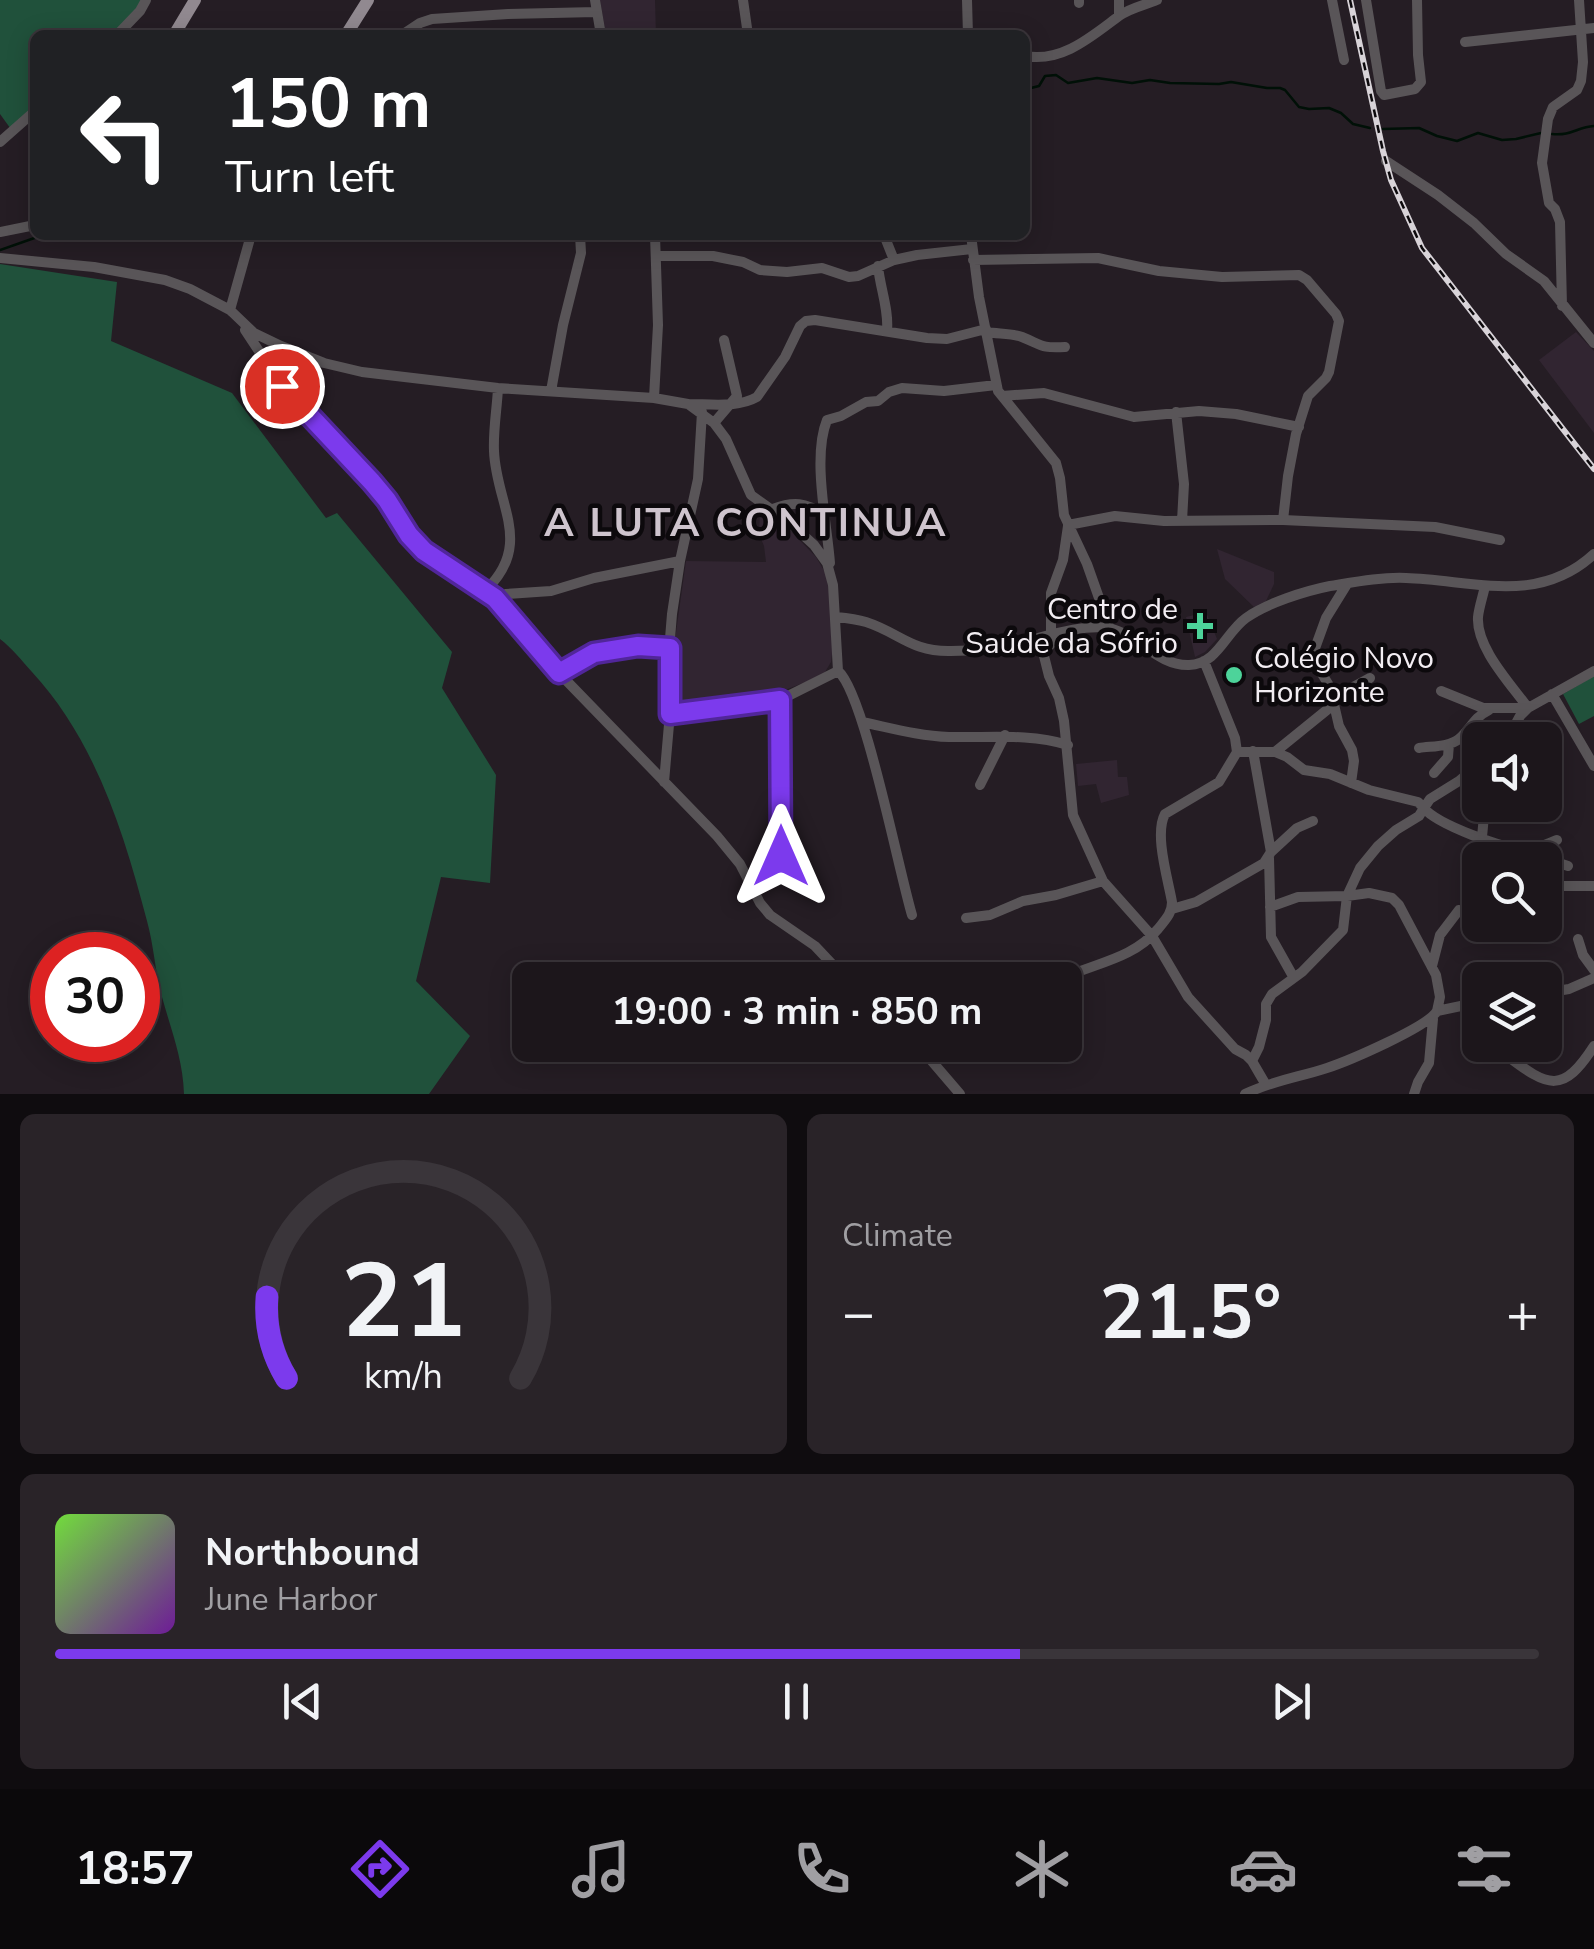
<!DOCTYPE html>
<meta charset="utf-8">
<style>
body{margin:0;font-family:"Nunito Sans",sans-serif;background:#292328;color:#f1f3f6;height:100vh;display:flex;flex-direction:column;font-size:38px;white-space:nowrap}
*{box-sizing:border-box;margin:0}
p{font-size:32px;color:#a09fa3}
.icon{flex:none;width:55px;height:55px;fill:none;stroke:currentColor;stroke-width:2;stroke-linecap:round;stroke-linejoin:round}
.map{position:relative;height:1094px;overflow:hidden}
.drawer{display:flex;flex-direction:column;gap:20px;padding:20px;background:#0f0c0f;flex:1}
.drawer>*{flex:none}
.hud{position:absolute;left:30px;top:30px;width:1000px;height:210px;border-radius:15px;box-shadow:0 5px 25px #0003,0 0 0 2px #3a353a;background:#202124;color:#fff;overflow:hidden}
.buttons{position:absolute;left:1462px;top:722px;display:grid;gap:20px}
.buttons a{display:grid;place-items:center;width:100px;height:100px;border-radius:15px;background:#1c161b;box-shadow:0 5px 25px #0003,0 0 0 2px #3a353a;font-size:50px}
.speed{position:absolute;left:30px;top:932px;display:flex;gap:20px;font-size:50px;font-weight:700;text-align:center}
.speed>*{display:grid;place-content:center;width:130px;height:130px;border-radius:50%;background:#1c161b;box-shadow:0 5px 25px #0003,0 0 0 2px #3a353a;line-height:1}
.speed .limit{border:15px solid #d22;background:#fff;color:#111}
.pin{position:absolute;display:grid;place-items:center;width:85px;height:85px;color:#fff;margin:-42px;border:5px solid #fff;border-radius:50%;box-shadow:0 2px 10px #0007}
.me{position:absolute;width:110px;margin:-55px;rotate:0deg;stroke-linejoin:round;filter:drop-shadow(0 0 8px #0008)}
.turn{display:flex;align-items:center;gap:35px;height:210px;padding:0 30px;font-size:45px}
.turn .icon{width:130px;height:130px;stroke-width:2.5}
.turn b{display:block;font-size:70px;line-height:85px}
.big{font-size:75px;font-weight:700;line-height:1.1}
.drawer .widget{flex:1;display:flex;flex-direction:column;justify-content:center;gap:15px;min-width:0;padding:0 35px;border-radius:15px;background:#292328}
.drawer .dial{align-items:center;gap:0}
.dial svg{height:260px;overflow:visible;fill:none;stroke:#3a353a;stroke-width:7;stroke-linecap:round;text-anchor:middle}
.dial text{fill:#f1f3f6;stroke:none}
.song{display:flex;align-items:center;gap:30px}
.cover{width:120px;height:120px;border-radius:15px;background:linear-gradient(135deg,hsl(100 70% 55%),hsl(280 70% 35%))}
.played{height:10px;border-radius:5px;background:linear-gradient(90deg,#7c3aed 65%,#3a353a 65%)}
.keys{display:flex;justify-content:space-around;direction:ltr}
.heat{display:flex;justify-content:space-between;align-items:center;font-size:55px;direction:ltr}
.drawer .tiles{flex:1;display:grid;gap:20px;grid-template-columns:1fr 1fr}
.widget:last-child{grid-column:span 2}
.trip{position:absolute;left:512px;top:962px;width:570px;height:100px;border-radius:15px;background:#1c161b;box-shadow:0 5px 25px #0003,0 0 0 2px #3a353a;font-weight:700;line-height:100px;text-align:center}
.menu{display:flex;height:160px;justify-content:space-around;align-items:center;background:#0b090b;color:#a09fa3}
.menu .icon{width:70px;height:70px}
.menu .selected{color:#7c3aed}
.menu b{font-size:45px;color:#f1f3f6}
.map>svg:first-child{display:block}
</style>
<div class="map">
<svg width="1594" height="1094" viewBox="0 0 1594 1094">
<rect width="100%" height="100%" fill="#251d24"/>
<path fill="#312531" d="M600,0H655L656,35H606Z
M1576,332L1594,351V433L1539,360Z
M769,513L785,525L816,557L826,574L830,597L833,646L831,662L825,672L806,682L777,693L673,707L672,661L686,561L766,562L764,546L759,534L760,514Z
M1217,549L1274,572V584L1266,601L1254,607L1225,579Z
M1206,612L1217,639L1205,652L1195,657L1186,617Z
M1117,760L1118,777H1127L1129,795L1101,803L1096,784L1078,786L1076,764Z"/>
<path fill="#20513b" d="M0,0H146L117,35H35V111L13,132L0,114Z
M0,264L117,282L111,341L232,393L326,518L337,513L452,652L442,688L496,775L490,883L441,877L416,981L470,1036L429,1094H184C183,1059 171,1030 162,997C155,972 154,946 147,921C124,833 95,740 32,672C22,661 12,648 0,639Z
M1594,676V716L1579,724L1563,694Z"/>
<g fill="none" stroke-linecap="round" stroke-linejoin="round">
<path stroke="#001007" stroke-width="2.5" d="M1025,84L1031,88L1039,86L1045,76L1056,75L1068,83L1097,78L1132,83L1150,80L1170,83L1219,84L1231,82L1267,88H1280L1285,90L1299,107L1309,109L1329,108L1341,113L1353,124L1370,128
M1383,129L1419,128L1437,136L1457,141L1478,133L1502,140L1516,139L1541,133
M1552,134C1572,136 1577,127 1594,126
M0,250L43,235"/>
<path stroke="#595558" stroke-width="10" d="M595,0L601,35
M743,0L748,35
M967,0L968,35
M1119,0V16
M1332,0L1344,60
M1366,0L1381,91L1384,95L1415,89L1421,82L1418,55L1417,0
M1079,3V0
M117,35L140,11L146,0
M402,35L420,23L432,19L508,14L596,12
M1465,42L1594,28
M1025,56C1062,63 1092,36 1119,16C1130,8 1145,5 1157,0
M0,142L35,111
M1386,161L1438,195L1474,223L1506,254L1544,281L1594,343
M0,232L35,225
M884,235L894,260
M971,235L979,297L998,391L1056,463L1060,478L1064,515L1087,564L1110,629
M656,256H713L743,262L760,270L787,272L822,268L849,277L858,276L894,260L917,255L972,249
M0,258L94,267L165,280L190,289L230,310L254,333L281,346L324,363L362,372L498,388L654,398L688,404L714,423L726,439L751,495L790,523L814,545L827,563L833,585L838,671L780,700L670,713
M973,260L1098,258L1159,271L1222,277L1299,275L1307,280L1336,314L1339,321L1329,372L1326,378L1308,396L1296,434L1288,476L1283,520
M878,266C880,288 889,309 887,331
M1562,306L1560,222L1555,209L1549,203L1542,163L1548,119L1553,107L1577,90L1581,81L1583,62L1579,0
M232,312L230,310L251,235
M245,330L282,386L372,482L387,500L409,535L424,551L495,598L559,673L717,836L740,864L760,903L770,915L815,946L847,980
M987,332C998,334 1012,333 1022,337C1044,346 1040,348 1065,347
M551,391L563,325L581,253L580,235
M1002,396L1044,393L1134,417L1199,411L1236,414L1299,427
M654,398L658,325L655,235
M688,404C711,404 738,408 757,397L785,357L800,326L806,321L815,320L927,338L947,339L986,329
M1176,412L1184,484L1182,521
M714,423L737,396L724,340
M773,509C793,501 806,502 824,515
M1068,525L1115,516L1164,521L1283,520L1435,527L1500,540
M830,563C827,523 812,457 827,420L841,416L866,402L878,401L889,392L902,388L944,391L996,385
M1347,584L1326,618L1314,651L1313,659L1330,687L1339,726L1352,750L1354,761L1351,783
M1485,586C1483,596 1479,607 1478,617C1476,648 1511,684 1528,708
M486,590C534,543 496,505 494,451C493,430 497,409 498,388
M495,598L506,594L551,591L594,578L680,561
M836,617C846,618 856,619 866,622C900,633 911,652 951,651C971,651 998,648 1018,643C1044,637 1081,624 1108,628C1138,634 1157,666 1189,665C1218,664 1225,633 1246,618C1267,603 1305,591 1330,586C1355,582 1381,577 1406,578C1473,580 1538,606 1594,554
M1020,644L1031,645L1043,652L1049,676L1059,698L1064,721L1073,815L1103,881L1152,936L1188,997L1235,1049L1246,1055L1252,1061L1266,1085
M1043,652L1051,644V593L1063,560L1068,526
M838,671C864,692 899,872 912,915
M559,673L595,653L638,647H669
M1441,691L1483,708H1528
M1552,694L1594,766
M1333,698L1370,678
M780,700L781,856
M862,722C891,728 919,736 949,737C989,738 1029,733 1068,745
M1507,740L1520,716L1528,708L1594,671
M1419,748C1432,746 1449,747 1459,739C1471,729 1473,718 1489,710
M1253,751L1271,852
M1237,752H1275L1287,757L1304,770L1330,774L1369,790L1418,802L1424,808L1430,799L1459,781L1480,763
M1275,752L1333,705
M1434,773L1448,757L1449,744
M664,782L670,713L668,663L672,614L680,561L698,479L702,412
M980,785L1005,735
M1526,852L1568,866
M1269,858L1271,937L1294,978
M1470,873L1482,837L1485,805
M1545,886H1594
M1270,907L1298,897L1347,896L1369,893L1392,898L1399,905L1436,975L1440,997L1437,1011
M1172,909L1196,902L1264,863L1271,852L1297,828L1313,821
M966,918L990,915L1023,901L1056,895L1103,881
M1578,939L1583,955L1594,970
M1432,966L1440,935L1459,910
M1059,980C1093,963 1132,960 1158,929C1165,920 1172,914 1172,902C1168,879 1154,834 1165,814L1219,782L1237,752L1235,738L1204,661
M1545,993L1569,989L1594,978
M918,1045L960,1094
M1506,1055C1549,1088 1563,1094 1594,1046
M1252,1061L1259,1047L1266,1020V1004L1272,994L1302,972L1343,930L1347,896L1360,868L1378,846L1396,830L1419,816L1424,808C1436,824 1506,850 1527,850C1537,849 1547,844 1557,840
M1245,1094C1271,1081 1300,1077 1327,1068C1348,1061 1428,1027 1437,1011L1480,1002
M1414,1094L1418,1082L1429,1063L1433,1019"/>
<path stroke="#918990" stroke-width="12" d="M174,35L195,0
M346,35L368,0"/>
<defs>
<path id="rail" d="M1350,0L1383,151L1391,180L1422,248L1594,469"/>
</defs>
<use href="#rail" stroke="#d8d3d8" stroke-width="6"/>
<use href="#rail" stroke="#0c090c" stroke-width="2.5" stroke-dasharray="8" stroke-linecap="butt"/>
</g>
<g fill="none" stroke-linecap="round" stroke-linejoin="round">
<defs>
<path id="route" d="M282,386L372,482L387,500L409,535L424,551L495,598L559,673L594,653L638,646L670,648V714L780,700L781,856"/>
</defs>
<use href="#route" stroke="#51269a" stroke-width="25"/>
<use href="#route" stroke="#7c3aed" stroke-width="18"/>
</g>
<g fill="#4dd39a" stroke="#0c090c" stroke-width="4">
<path d="M1195 611h10v10h10v10h-10v10h-10v-10h-10v-10h10z"/>
<circle cx="1234" cy="675" r="10"/>
</g>
<g text-anchor="middle" stroke-width="9" stroke-linejoin="round" paint-order="stroke">
<g font-size="30" fill="#f2edf2" stroke="#0c090c" text-anchor="end">
<text x="1178" y="619">Centro de<tspan x="1178" dy="34">Saúde da Sófrio</tspan></text>
<text x="1254" y="668" text-anchor="start">Colégio Novo<tspan x="1254" dy="34">Horizonte</tspan></text>
</g>
<g font-size="40" font-weight="bold" letter-spacing="2.5" fill="#cec4cd" stroke="#0c090c">
<text x="746" y="536">A LUTA CONTINUA</text>
</g>
</g>
</svg>
<div class="buttons">
<a><svg class="icon" aria-label="sound" viewBox="0 0 24 24"><path d="M4 9h4l5-4v14l-5-4H4zM17 9q2 3 0 6"/></svg></a>
<a><svg class="icon" aria-label="search" viewBox="0 0 24 24"><circle cx="10" cy="10" r="6"/><path d="M15 15l6 6"/></svg></a>
<a><svg class="icon" aria-label="layers" viewBox="0 0 24 24"><path d="M12 4l9 5-9 5-9-5zM3 14l9 5 9-5"/></svg></a>
</div>
<div class="speed"><div class="limit">30</div></div>
<div class="pin" style="left:282px;top:386px;background:#d93025"><svg class="icon" aria-label="arrive" viewBox="0 0 24 24"><path d="M6 21V4h12l-3 4 3 4H6"/></svg></div>
<svg class="me" style="left:781px;top:856px" viewBox="-20 -20 40 40"><path d="M0-17L14 15 0 8-14 15z" fill="#7c3aed" stroke="#fff" stroke-width="4"/></svg>
<div class="trip">19:00 · 3 min · 850 m</div>
<div class="hud">
<div class="turn"><svg class="icon" aria-label="left" viewBox="0 0 24 24"><path d="M17 20v-9H6M10 6l-5 5 5 5"/></svg><div><b>150 m</b>Turn left</div></div>
</div>
</div>
<section class="drawer">
<div class="tiles">
<div class="widget dial"><svg viewBox="0 0 100 80">
<path d="M14 69A42 42 0 1 1 86 69"/>
<path d="M14 69A42 42 0 0 1 8 44" stroke="#7c3aed"/>
<text x="50" y="56" font-size="32" font-weight="700">21</text>
<text x="50" y="72" font-size="11">km/h</text>
</svg></div>
<div class="widget"><p>Climate</p>
<div class="heat"><a>−</a><b class="big">21.5°</b><a>+</a></div>
</div>
<div class="widget">
<div class="song"><i class="cover"></i><div><b>Northbound</b><p>June Harbor</p></div></div>
<div class="played"></div>
<div class="keys"><svg class="icon" aria-label="previous" viewBox="0 0 24 24"><path d="M18 5L8 12l10 7zM5 5v14"/></svg><svg class="icon" aria-label="pause" viewBox="0 0 24 24"><path d="M8 5v14M16 5v14"/></svg><svg class="icon" aria-label="next" viewBox="0 0 24 24"><path d="M6 5l10 7-10 7zM19 5v14"/></svg></div>
</div>
</div>
</section>
<nav class="menu">
<b>18:57</b>
<svg class="icon selected" aria-label="directions" viewBox="0 0 24 24"><path d="M12 3l9 9-9 9-9-9zM9 14v-3h6M13 9l2 2-2 2"/></svg>
<svg class="icon" aria-label="music" viewBox="0 0 24 24"><path d="M9 18V5l10-2v13"/><circle cx="6" cy="18" r="3"/><circle cx="16" cy="16" r="3"/></svg>
<svg class="icon" aria-label="phone" viewBox="0 0 24 24"><path d="M5 4h4l2 5-3 2q2 4 5 5l2-3 5 2v4C11 20 4 13 5 4z"/></svg>
<svg class="icon" aria-label="climate" viewBox="0 0 24 24"><path d="M12 3v18M4 7l16 10M4 17L20 7"/></svg>
<svg class="icon" aria-label="car" viewBox="0 0 24 24"><path d="M5 17H2v-5l4-1 3-4h7l3 4 3 1v5h-3M9 17h6M6 11h13"/><circle cx="7" cy="17" r="2"/><circle cx="17" cy="17" r="2"/></svg>
<svg class="icon" aria-label="filters" viewBox="0 0 24 24"><path d="M4 7h16M4 17h16"/><circle cx="9" cy="7" r="2"/><circle cx="15" cy="17" r="2"/></svg>
</nav>
